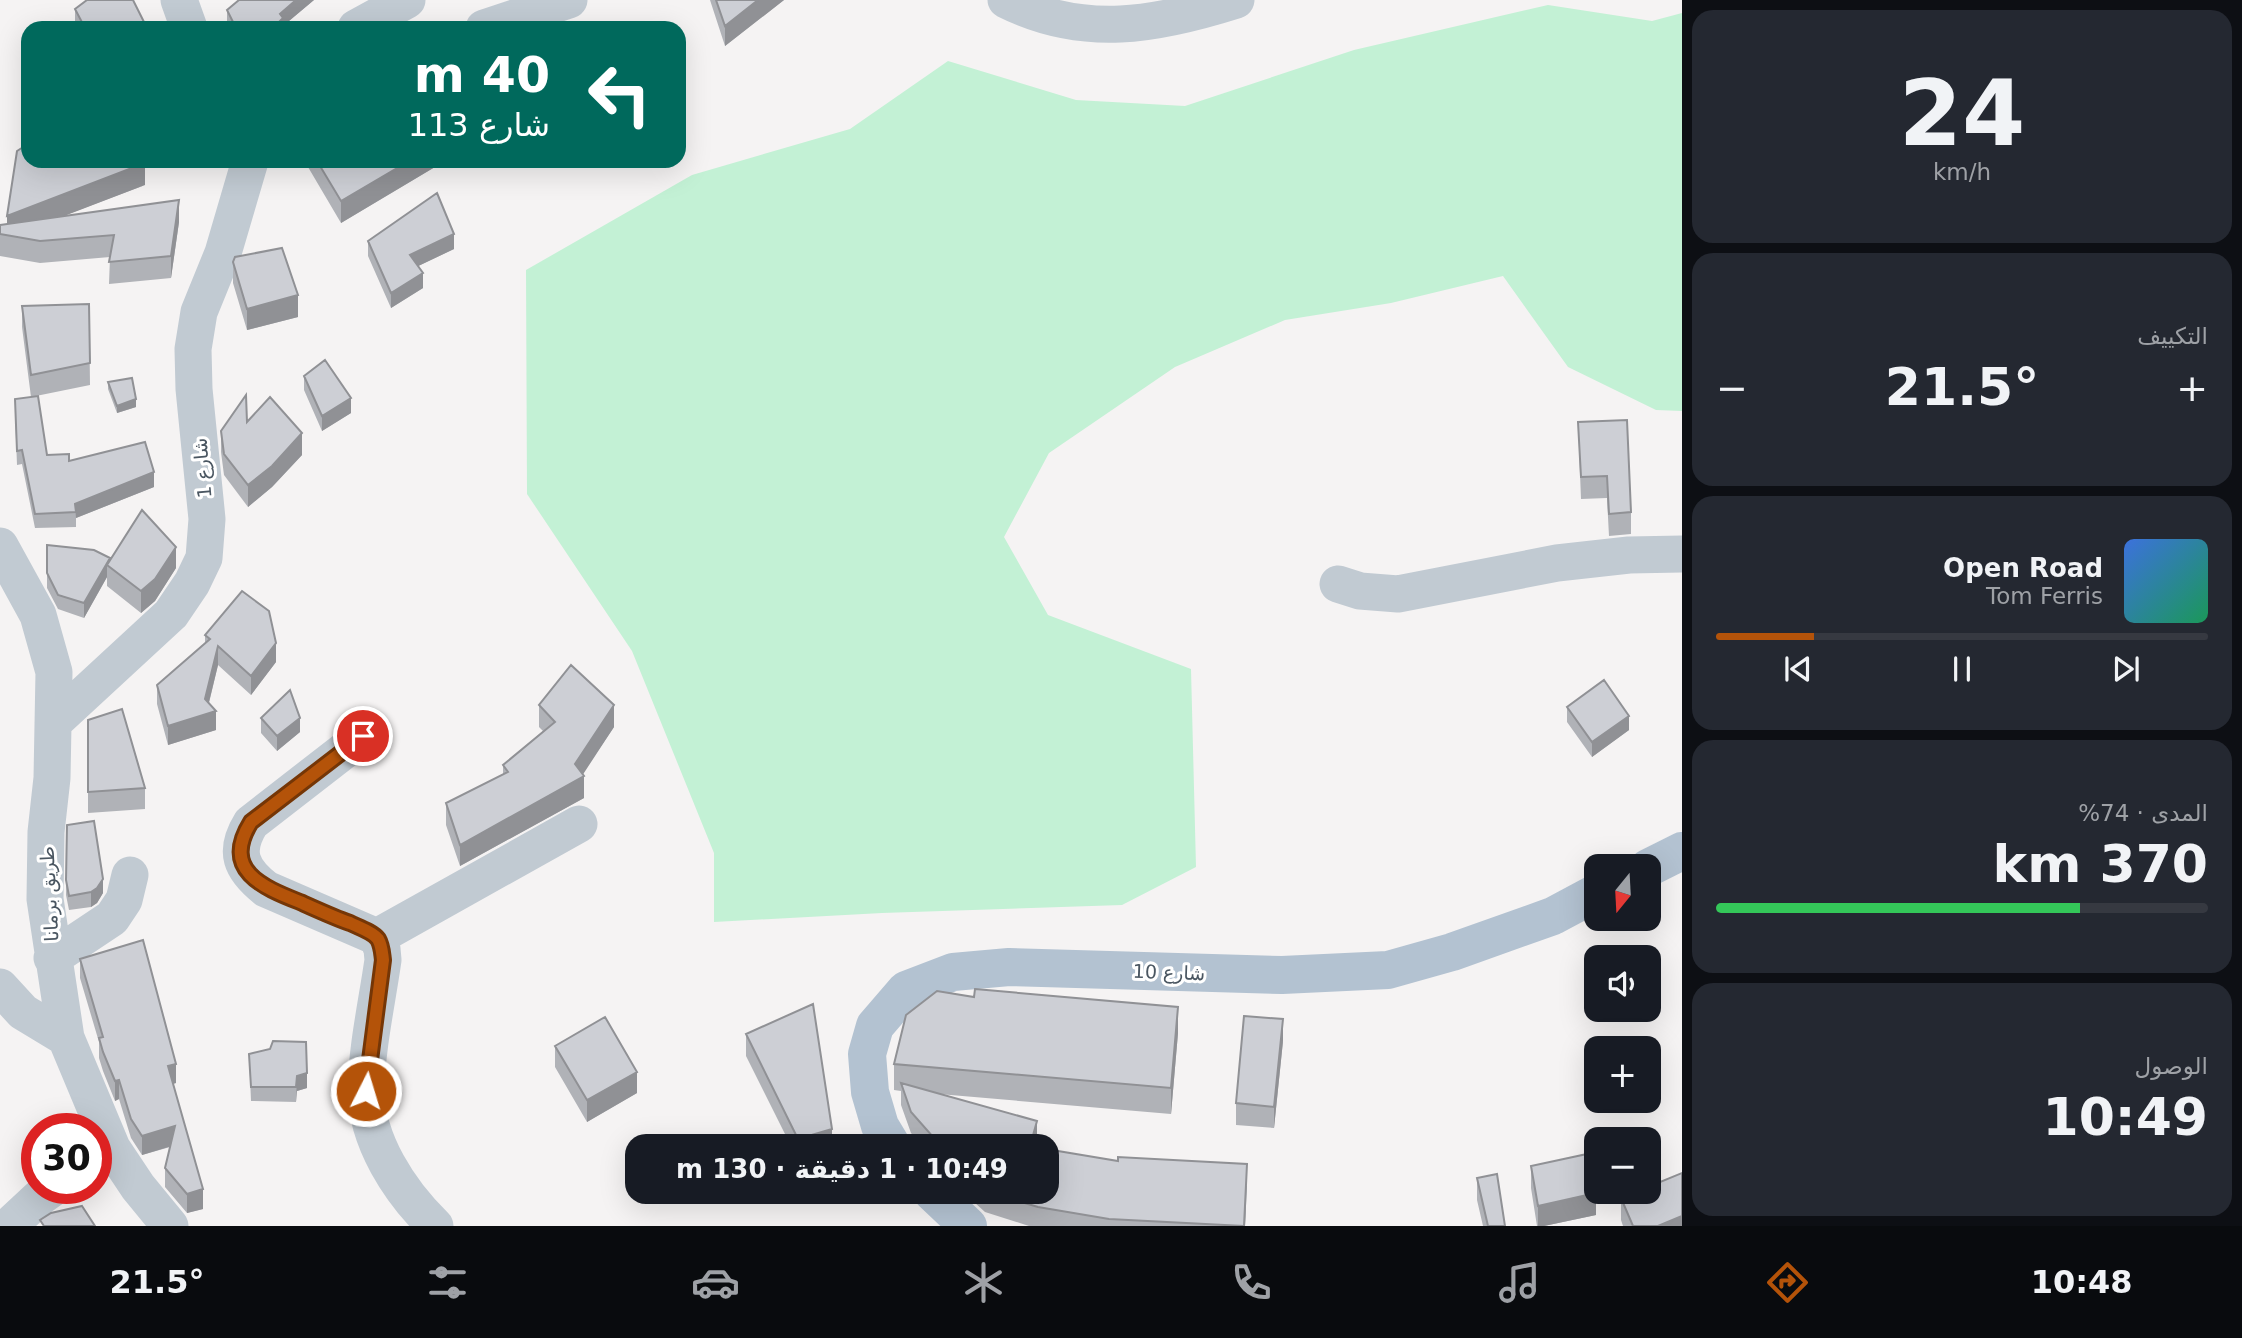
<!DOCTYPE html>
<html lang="ar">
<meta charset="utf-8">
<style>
body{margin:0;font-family:"DejaVu Sans","Noto Naskh Arabic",sans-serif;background:#242831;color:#f1f3f6;direction:rtl;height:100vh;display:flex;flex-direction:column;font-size:26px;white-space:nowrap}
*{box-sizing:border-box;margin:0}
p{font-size:23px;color:#9ea1a6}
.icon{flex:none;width:38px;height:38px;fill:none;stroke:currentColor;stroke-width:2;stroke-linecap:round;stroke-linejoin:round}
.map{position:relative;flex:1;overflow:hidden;direction:ltr}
.panel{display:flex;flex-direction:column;gap:10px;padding:10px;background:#0d0f14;width:560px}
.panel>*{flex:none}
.banner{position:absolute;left:21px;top:21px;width:665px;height:147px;border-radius:21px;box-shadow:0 7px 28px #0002;direction:rtl;background:#00695c;color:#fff;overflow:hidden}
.needle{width:46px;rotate:198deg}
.tools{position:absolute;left:1584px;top:854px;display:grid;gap:14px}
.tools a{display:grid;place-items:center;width:77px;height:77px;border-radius:14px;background:#171b24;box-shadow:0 7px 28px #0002;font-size:35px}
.speed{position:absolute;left:21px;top:1113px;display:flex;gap:14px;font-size:35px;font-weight:700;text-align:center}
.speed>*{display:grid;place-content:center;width:91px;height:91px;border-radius:50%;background:#171b24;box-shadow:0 7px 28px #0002;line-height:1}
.speed .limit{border:10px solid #d22;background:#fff;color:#111}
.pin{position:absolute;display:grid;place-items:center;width:60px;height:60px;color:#fff;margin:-30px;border:4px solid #fff;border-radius:50%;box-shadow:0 2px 7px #0007}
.me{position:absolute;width:77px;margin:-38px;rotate:5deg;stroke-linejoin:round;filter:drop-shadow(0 0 5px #0008)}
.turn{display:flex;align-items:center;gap:24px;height:147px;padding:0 21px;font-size:32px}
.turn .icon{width:91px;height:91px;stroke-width:2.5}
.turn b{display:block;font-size:49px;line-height:60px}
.big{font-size:52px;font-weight:700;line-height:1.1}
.panel .card{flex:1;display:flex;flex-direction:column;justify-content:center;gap:10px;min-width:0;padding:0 24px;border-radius:21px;background:#242831}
.panel .dial{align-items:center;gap:0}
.dial b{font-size:91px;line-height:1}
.song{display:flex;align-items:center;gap:21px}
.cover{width:84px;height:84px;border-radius:10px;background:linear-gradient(135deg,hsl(220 70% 55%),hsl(150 70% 35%))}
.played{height:7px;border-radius:4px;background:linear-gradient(90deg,#b45309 20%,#363941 20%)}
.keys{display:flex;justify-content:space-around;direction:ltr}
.heat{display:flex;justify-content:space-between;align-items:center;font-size:38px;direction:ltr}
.charge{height:10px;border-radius:5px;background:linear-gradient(90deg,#34c759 74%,#363941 0)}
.trip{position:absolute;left:625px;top:1134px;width:434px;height:70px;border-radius:21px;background:#171b24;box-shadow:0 7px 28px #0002;font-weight:700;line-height:70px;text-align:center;direction:rtl}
.tab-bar{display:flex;height:112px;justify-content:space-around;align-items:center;background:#090b0e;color:#9ea1a6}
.tab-bar .icon{width:49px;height:49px}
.tab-bar .on{color:#b45309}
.tab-bar b{font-size:32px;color:#f1f3f6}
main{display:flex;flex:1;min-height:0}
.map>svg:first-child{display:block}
</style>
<main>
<section class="panel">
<div class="card dial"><b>24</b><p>km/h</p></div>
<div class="card"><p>التكييف</p>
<div class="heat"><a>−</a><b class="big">21.5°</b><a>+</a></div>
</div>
<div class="card">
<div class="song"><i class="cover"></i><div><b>Open Road</b><p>Tom Ferris</p></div></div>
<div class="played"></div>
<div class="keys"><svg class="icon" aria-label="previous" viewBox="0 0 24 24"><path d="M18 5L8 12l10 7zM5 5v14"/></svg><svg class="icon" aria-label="pause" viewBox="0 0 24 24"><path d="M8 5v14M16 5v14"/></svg><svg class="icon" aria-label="next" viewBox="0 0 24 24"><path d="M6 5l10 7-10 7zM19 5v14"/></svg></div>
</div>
<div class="card"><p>المدى · 74%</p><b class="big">370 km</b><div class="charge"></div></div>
<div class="card"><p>الوصول</p><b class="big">10:49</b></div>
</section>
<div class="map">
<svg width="1682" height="1226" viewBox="0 0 1682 1226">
<rect width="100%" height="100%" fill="#f5f3f3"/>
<path fill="#c3f1d5" d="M1548,5L1652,21L1682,13V411L1656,410L1568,367L1503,276L1391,303L1285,320L1175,367L1049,453L1004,537L1048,615L1191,669L1196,867L1122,905L882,913L714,922V853L632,651L527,494L526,270L692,175L850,129L948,61L1076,100L1185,106L1354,50Z"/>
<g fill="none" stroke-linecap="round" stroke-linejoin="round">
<path stroke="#c1cad2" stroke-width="37" d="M179,0L189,28
M1006,0C1084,39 1157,25 1236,0
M356,28L407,0
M484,28L569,0
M0,546L38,615L54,672L52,778L46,832L45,899L66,1038L112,1148L138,1187L170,1226
M1338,584L1360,591L1398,594L1557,563L1629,555L1682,554
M53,723L171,614L192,583L204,558L207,519L194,389L193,349L199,312L223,253L250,161
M363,736L251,823C233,852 241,869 266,889L377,937L382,949L383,960C377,1002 367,1046 366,1089C366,1141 400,1192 435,1226
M377,937L579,824
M52,958L112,918L124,900L130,875
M0,987L23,1012L66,1038
M9,1226L39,1198L53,1188"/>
<path stroke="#b3c2d1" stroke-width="38" d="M1648,868L1682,851
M892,1146L880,1126L870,1092L867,1054L875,1026L906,990L953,972L1009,967L1282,975L1388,970L1452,952L1553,916L1596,893
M932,1192L968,1226"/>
</g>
<path fill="#b0b2b7" d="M239,0H314L283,26V28H229L227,25V10Z
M710,0H784L725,46Z
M75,9L147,28H75Z
M308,161H445L341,223L308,167Z
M145,185L63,216L179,222L171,278L109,284L110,257L40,263L0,256V225L7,224Z
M368,241L454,249L418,266L423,288L391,308L368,256Z
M233,262L298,317L247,330L233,283Z
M89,304L90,385L31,397L22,327V306Z
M304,376L351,413L322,431L304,390Z
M108,382L136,407L117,413L108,389Z
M15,413L47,455L154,487L76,518V527L35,528L22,464L17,465Z
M247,422L302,455L272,487L248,507L224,475L221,452V431Z
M1578,422L1631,512V534L1609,536L1607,498L1581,499Z
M47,545L110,561L176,568L155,601L141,613L107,586V577L84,618L58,609L47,588Z
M205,635L276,662L251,695L218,665L209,703L216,730L168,745L157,704V685L205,643Z
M539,705L614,727L582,774L584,798L460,866L446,825V803L503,775V765L543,731L539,727Z
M1567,707L1629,730L1592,757L1567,722Z
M261,718L300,732L277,751L261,733Z
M88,720L145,788V809L88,813Z
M67,825L103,893L97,903L91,907L69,910L66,895Z
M80,959L176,1083L173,1084L203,1209L187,1213L165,1187V1168L170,1147L142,1155L131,1138L119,1099L115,1101L103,1071L99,1058V1042L80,978Z
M1178,1033L1171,1114L939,1094L1037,1143L1036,1146H922L911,1133L901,1105V1091L894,1090V1064Z
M746,1034L832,1146H791L746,1056Z
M1283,1041L1274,1128L1236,1125V1103Z
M555,1046L637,1093L587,1122L555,1067Z
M249,1054L307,1088L297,1091L296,1102L251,1101Z
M1531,1166L1596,1215L1544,1226H1537L1531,1188Z
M1477,1178L1505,1226H1483L1477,1200Z
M1247,1186L1245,1226H1029L985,1212L963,1192H1046Z
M1621,1198L1682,1226H1623L1621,1220Z"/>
<path fill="#909195" d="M296,0H314L283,26V28H273L280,14Z
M758,0H784L725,46V26Z
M409,161H445L341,223V201Z
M145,163V185L12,236L7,235V216Z
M179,200V222L171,278V256Z
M454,234V249L410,270V255Z
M423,273V288L391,308V293Z
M298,295V317L247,330V309Z
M351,398V413L322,431V416Z
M136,399V407L117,413V406Z
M302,433V455L272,487L248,507V485Z
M154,472V487L76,518L75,504Z
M176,547V568L155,601L141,613V591Z
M110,558V567L107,565V577L84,618V603Z
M276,643V662L251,695V676Z
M218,646V665L206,714L216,711V730L168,745V726L205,699Z
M614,705V727L580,779L584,776V798L460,866V845L575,764Z
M1629,716V730L1592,757V742Z
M300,718V732L277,751V736Z
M103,879V893L97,903L91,907V892Z
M1178,1007V1033L1171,1114V1088Z
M1283,1019V1041L1274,1128V1107Z
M176,1064V1083L168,1085V1066Z
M637,1072V1093L587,1122V1100Z
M307,1073V1088L297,1091L296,1102L297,1076Z
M119,1080V1099L115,1101V1081Z
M1037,1121V1143L1036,1146H1030Z
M175,1126V1145L142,1155V1136Z
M832,1129V1146H798V1139Z
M1247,1164L1245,1226H1244Z
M203,1189V1209L187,1213V1194Z
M1596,1193V1215L1544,1226H1538V1206Z
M1682,1216V1226H1658Z"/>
<path fill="#cdcfd5" stroke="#909195" stroke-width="2" d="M87,0H133L147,28H85L75,9Z
M239,0H296L280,14L283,18L273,28H236L227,10Z
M716,0H758L725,26Z
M28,144V161H145V163L7,216L17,151Z
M317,161H409L341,201Z
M437,193L454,234L410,255L423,273L391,293L368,241Z
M179,200L171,256L109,262L114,235L40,241L0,234V225Z
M282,248L298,295L247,309L233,262L235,257Z
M89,304L90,363L31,375L22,306Z
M325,360L351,398L322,416L304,376Z
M132,378L136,399L117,406L108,382Z
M246,395L247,422L270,397L302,433L272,466L248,485L224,454L221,431Z
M38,396L47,455L69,454V461L145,442L154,472L75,504L76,512L35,514L22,450L17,451L15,399Z
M1627,420L1631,512L1609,514L1607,476L1581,477L1578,422Z
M142,510L176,547L155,579L141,591L107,565Z
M47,545L94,550L110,558L84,603L58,595L47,573Z
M242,591L269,611L276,643L251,676L218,646L205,699L216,711L168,726L157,685L210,639L205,635Z
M571,665L614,705L575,764L584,776L460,845L446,803L508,772L503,765L555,722L539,705Z
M1604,680L1629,716L1592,742L1567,707Z
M290,690L300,718L277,736L261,718Z
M122,709L145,788L88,792V720Z
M94,821L103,879L97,888L91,892L69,896L66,880L67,825Z
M143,940L176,1064L168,1066L203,1189L187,1194L165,1168L175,1126L142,1136L131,1119L119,1080L115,1081L103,1052L99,1038L103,1037L80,959Z
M975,989L1178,1007L1171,1088L894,1064L906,1015L937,991L974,997Z
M813,1004L832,1129L798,1139L746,1034Z
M1244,1016L1283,1019L1274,1107L1236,1103Z
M605,1017L637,1072L587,1100L555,1046Z
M273,1041L306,1042L307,1073L297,1076L296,1087H251L249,1054L270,1049Z
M901,1083L1037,1121L1030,1146H941L911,1112Z
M1046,1149L1118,1161V1157L1247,1164L1244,1226L1109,1219L1038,1207L988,1192H1046Z
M1587,1154L1596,1193L1538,1206L1531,1166Z
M1682,1173V1216L1658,1226H1633L1621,1198L1637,1192H1648V1187Z
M1497,1174L1505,1226H1488L1477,1178Z
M82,1206L95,1226H44L40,1220L51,1213Z"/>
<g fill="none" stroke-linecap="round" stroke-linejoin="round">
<defs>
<path id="route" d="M363,736L251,822C221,870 262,887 300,902C316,909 333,917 350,923C358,927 373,932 378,939C382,946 382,953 383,960L366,1091"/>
</defs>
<use href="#route" stroke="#753606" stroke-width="18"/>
<use href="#route" stroke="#b45309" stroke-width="12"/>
</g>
<g text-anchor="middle" stroke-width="6" stroke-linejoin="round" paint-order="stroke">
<g font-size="19" fill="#4a5661" stroke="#fff">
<text transform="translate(202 468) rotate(-95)" y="7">شارع 1</text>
<text transform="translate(49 894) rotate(-93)" y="7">طريق برمانا</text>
<text transform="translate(1169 972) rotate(2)" y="7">شارع 10</text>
</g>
</g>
</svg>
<div class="tools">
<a><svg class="needle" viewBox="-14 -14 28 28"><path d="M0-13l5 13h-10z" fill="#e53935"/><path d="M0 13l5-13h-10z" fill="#9ea1a6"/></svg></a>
<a><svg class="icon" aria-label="sound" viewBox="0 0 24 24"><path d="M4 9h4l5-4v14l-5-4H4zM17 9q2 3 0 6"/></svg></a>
<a>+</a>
<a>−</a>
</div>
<div class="speed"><div class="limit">30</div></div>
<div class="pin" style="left:363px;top:736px;background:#d93025"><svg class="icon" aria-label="arrive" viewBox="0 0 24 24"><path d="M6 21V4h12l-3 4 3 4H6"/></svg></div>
<svg class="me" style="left:366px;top:1091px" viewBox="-20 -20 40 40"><circle r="17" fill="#b45309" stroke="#fff" stroke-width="3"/><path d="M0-11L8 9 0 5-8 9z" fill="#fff"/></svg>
<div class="trip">10:49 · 1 دقيقة · 130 m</div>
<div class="banner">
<div class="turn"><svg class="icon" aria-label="left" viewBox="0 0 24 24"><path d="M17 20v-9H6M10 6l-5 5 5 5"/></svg><div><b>40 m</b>شارع 113</div></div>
</div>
</div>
</main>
<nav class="tab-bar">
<b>10:48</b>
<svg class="icon on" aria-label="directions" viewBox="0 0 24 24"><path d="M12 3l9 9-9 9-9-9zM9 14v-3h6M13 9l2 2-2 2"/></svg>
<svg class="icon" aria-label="music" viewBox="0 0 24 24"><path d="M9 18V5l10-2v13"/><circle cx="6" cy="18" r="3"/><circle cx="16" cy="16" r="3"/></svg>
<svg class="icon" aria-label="phone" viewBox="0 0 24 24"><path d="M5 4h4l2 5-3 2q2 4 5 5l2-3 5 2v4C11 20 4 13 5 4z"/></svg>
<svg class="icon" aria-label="climate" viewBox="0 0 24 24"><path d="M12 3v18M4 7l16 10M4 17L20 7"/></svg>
<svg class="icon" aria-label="car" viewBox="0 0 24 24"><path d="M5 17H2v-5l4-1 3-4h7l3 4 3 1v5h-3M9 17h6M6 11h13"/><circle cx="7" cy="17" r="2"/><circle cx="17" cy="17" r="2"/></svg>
<svg class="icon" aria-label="filters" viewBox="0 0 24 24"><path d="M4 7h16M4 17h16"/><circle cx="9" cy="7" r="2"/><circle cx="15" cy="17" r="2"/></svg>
<b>21.5°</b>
</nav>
